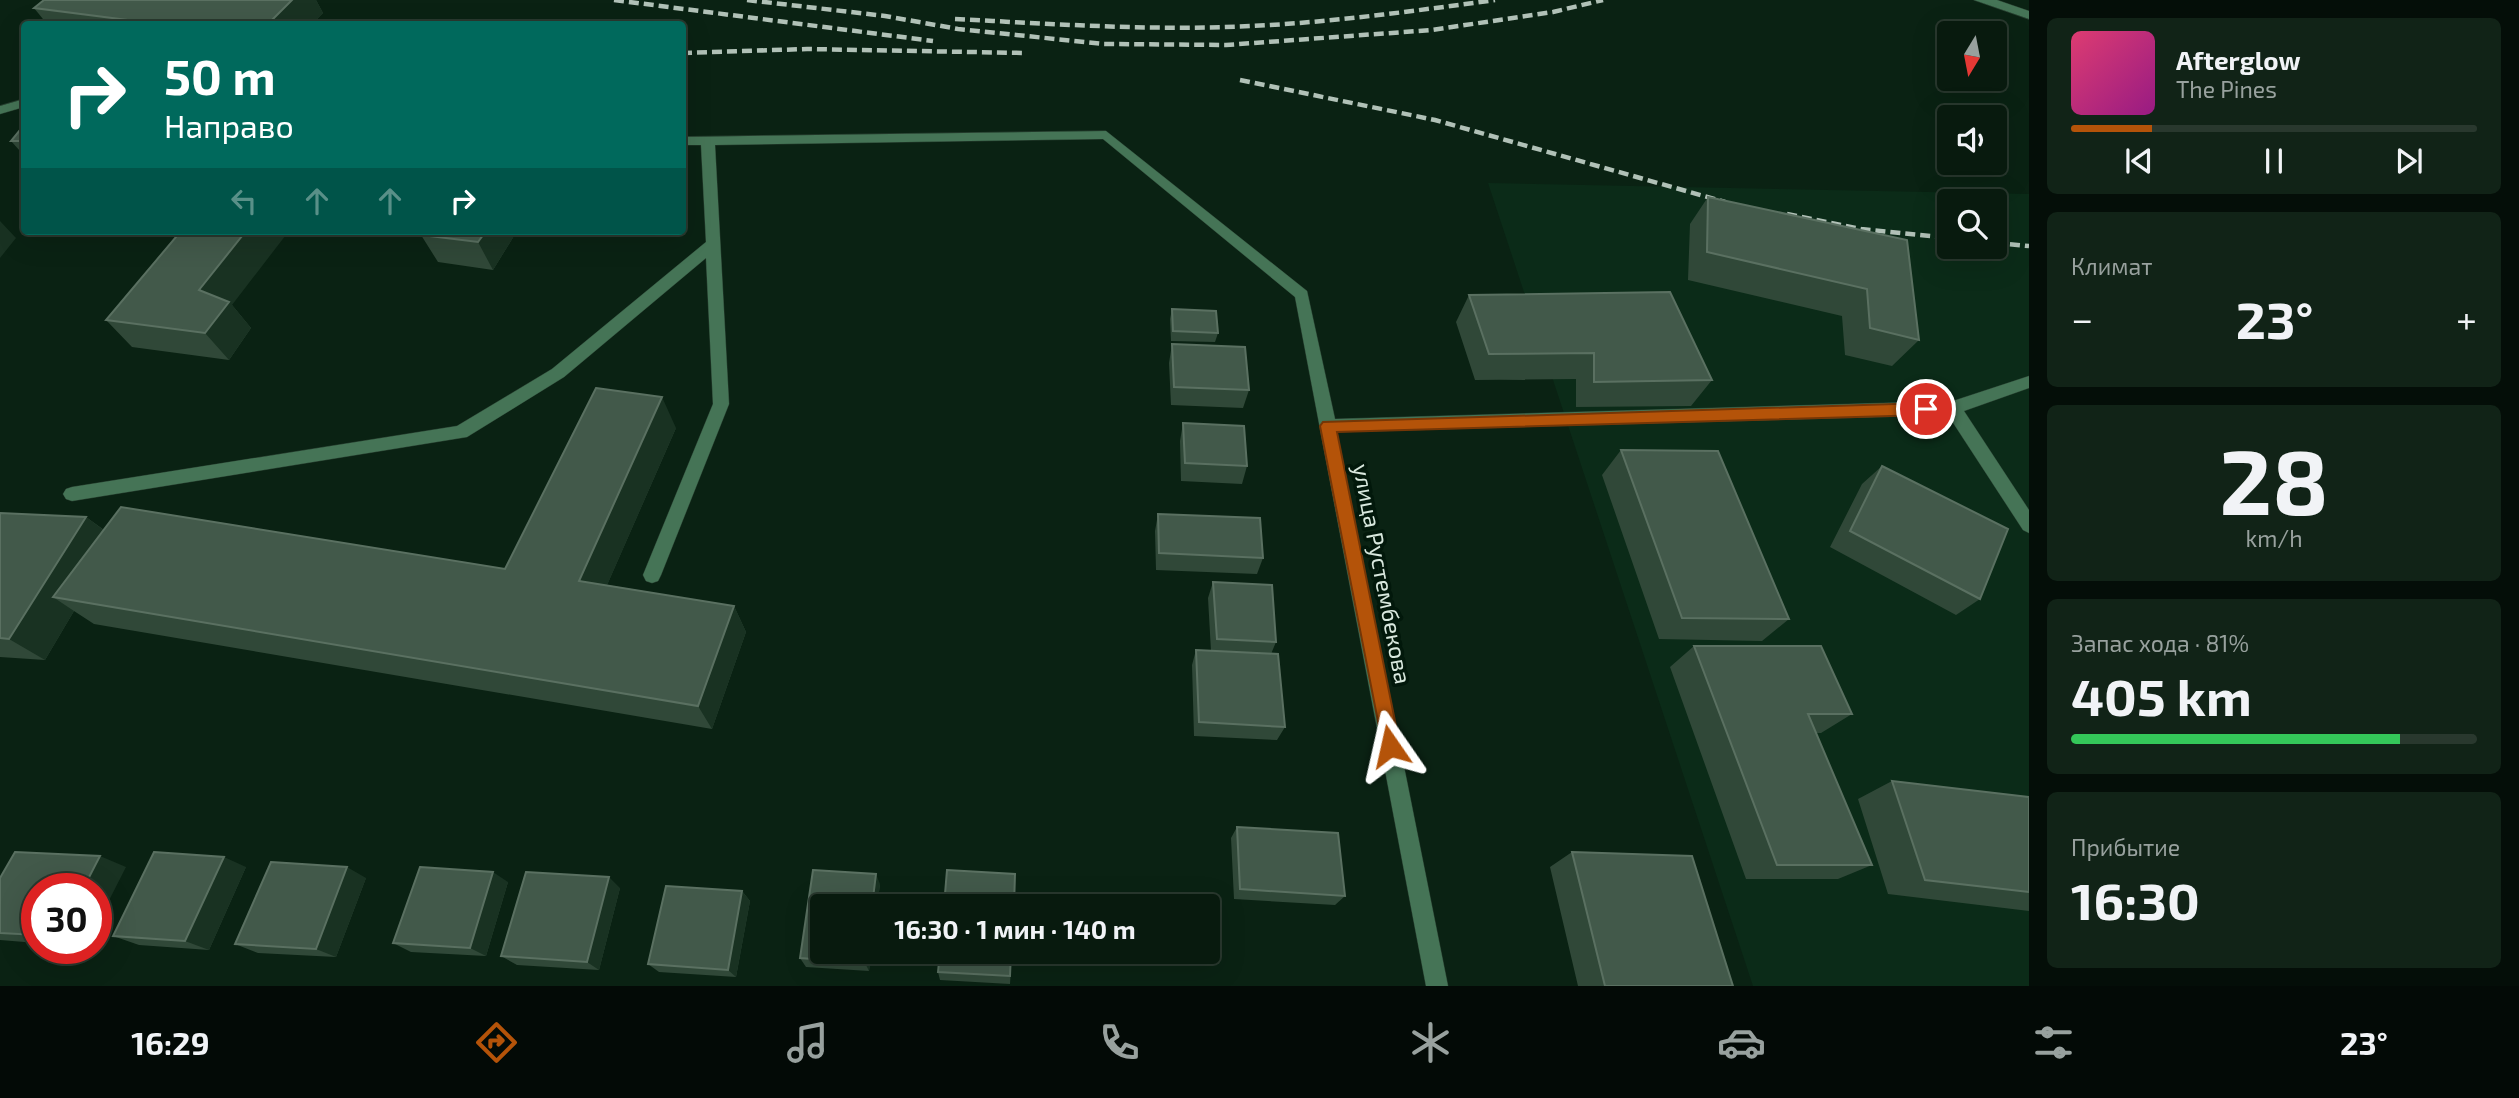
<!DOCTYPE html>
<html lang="ru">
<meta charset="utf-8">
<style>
body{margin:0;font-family:"Exo 2",sans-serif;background:#112317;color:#f1f3f6;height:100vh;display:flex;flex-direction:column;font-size:26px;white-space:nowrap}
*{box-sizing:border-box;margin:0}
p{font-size:23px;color:#98a19e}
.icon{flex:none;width:38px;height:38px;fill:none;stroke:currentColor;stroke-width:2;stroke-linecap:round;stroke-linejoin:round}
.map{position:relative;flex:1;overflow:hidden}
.details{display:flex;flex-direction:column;gap:18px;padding:18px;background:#040e08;width:490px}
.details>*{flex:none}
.banner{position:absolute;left:21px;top:21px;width:665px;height:214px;border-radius:7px;box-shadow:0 7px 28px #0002,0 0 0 2px #29382e;background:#00695c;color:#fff;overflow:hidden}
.needle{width:46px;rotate:190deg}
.tools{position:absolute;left:1937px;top:21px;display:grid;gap:14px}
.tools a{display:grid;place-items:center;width:70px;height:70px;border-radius:7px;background:#081a0e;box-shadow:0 7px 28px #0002,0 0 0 2px #29382e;font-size:35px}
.speed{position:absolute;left:21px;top:873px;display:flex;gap:14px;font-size:35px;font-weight:700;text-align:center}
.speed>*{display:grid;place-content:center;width:91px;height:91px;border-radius:50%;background:#081a0e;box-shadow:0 7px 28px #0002,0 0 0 2px #29382e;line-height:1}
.speed .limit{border:10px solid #d22;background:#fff;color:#111}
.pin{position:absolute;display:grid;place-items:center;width:60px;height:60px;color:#fff;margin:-30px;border:4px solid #fff;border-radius:50%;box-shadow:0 2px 7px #0007}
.me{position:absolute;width:77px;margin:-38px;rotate:349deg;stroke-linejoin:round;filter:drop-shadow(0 0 5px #0008)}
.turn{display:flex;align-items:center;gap:24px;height:147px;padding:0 28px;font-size:32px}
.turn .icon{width:91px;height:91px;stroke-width:2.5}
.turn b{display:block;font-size:49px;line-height:60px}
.lanes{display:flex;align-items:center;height:66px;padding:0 28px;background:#0003;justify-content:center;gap:35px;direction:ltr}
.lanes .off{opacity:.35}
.big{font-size:52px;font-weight:700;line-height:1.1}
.details .tile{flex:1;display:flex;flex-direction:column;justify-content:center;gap:10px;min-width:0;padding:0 24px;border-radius:10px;background:#112317}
.details .dial{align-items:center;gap:0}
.dial b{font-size:91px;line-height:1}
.song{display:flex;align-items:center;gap:21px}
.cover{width:84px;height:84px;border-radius:10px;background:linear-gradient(135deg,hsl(340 70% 55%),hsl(310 70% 35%))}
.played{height:7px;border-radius:4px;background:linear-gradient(90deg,#b45309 20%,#29382e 20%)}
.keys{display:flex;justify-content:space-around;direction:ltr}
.heat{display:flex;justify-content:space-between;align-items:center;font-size:38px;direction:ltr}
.charge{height:10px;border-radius:5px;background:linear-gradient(90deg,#34c759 81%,#29382e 0)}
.trip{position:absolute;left:810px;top:894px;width:410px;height:70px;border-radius:7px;background:#081a0e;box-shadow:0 7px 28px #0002,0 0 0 2px #29382e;font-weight:700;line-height:70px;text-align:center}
.tabs{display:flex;height:112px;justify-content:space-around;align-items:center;background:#030a06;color:#98a19e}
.tabs .icon{width:49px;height:49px}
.tabs .selected{color:#b45309}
.tabs b{font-size:32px;color:#f1f3f6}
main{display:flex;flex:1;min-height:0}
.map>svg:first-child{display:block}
</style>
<main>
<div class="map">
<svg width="2029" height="986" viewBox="0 0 2029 986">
<rect width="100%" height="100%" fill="#0a2213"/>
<path fill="#0b2b18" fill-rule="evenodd" d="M1488,183L2029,194V986H1753ZM1950,201H1995V247H1950Z"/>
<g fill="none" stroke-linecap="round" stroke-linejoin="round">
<defs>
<path id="minor" d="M1974,0H1997L2029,11V19Z
M24,99V107L0,114V106Z
M1106,131L1307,291L1335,419L1953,401L2029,376V388L1964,411L2029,510V533L2023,530L1948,415L1337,432L1448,986H1426L1295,297L1103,139L715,145L729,404L661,575L658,581L652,583L646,581L643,575L713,404L706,258L564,377L467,437L72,501L66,499L63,494L66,489L72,487L457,426L552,369L706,242L701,145H682V137Z"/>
</defs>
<use href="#minor" stroke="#273e2f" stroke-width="1"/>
<use href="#minor" fill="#457456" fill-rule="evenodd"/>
<path stroke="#b1c1b7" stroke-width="4.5" stroke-dasharray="10 5" stroke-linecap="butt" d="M614,0L933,41
M747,0L885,16L958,29L1104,44L1226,45L1432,30L1553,12L1603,0
M955,19C1054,24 1153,31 1252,26C1334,22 1414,11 1495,0
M682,53L807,49L1025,53
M1240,80L1435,120L1725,202
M1787,214L1861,229L1950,238
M1995,243L2029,246"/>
</g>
<path fill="#304838" d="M44,0H316L323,13L312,24H47L34,8Z
M24,125V151H20L11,141Z
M1708,197L1907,240L1919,340L1892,366L1845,355L1842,316L1688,280L1690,224Z
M424,231H517L493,270L438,262L421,235Z
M1469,295L1712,380L1691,406L1576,407V379L1475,380L1456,322Z
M232,305L251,328L229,360L132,347L106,320Z
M1172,309L1218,333L1215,342L1171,341L1170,319Z
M1172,344L1249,390L1243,408L1171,405L1169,363Z
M1183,423L1247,466L1242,484L1181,481L1180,441Z
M676,428L607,585L734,606L746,632L712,729L94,624L74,611L45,660L0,657V513L86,517L104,530L505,569Z
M1621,450L1789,619L1762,641L1659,639L1602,475Z
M1882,466L1980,599L1956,615L1830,547L1862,484Z
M1158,514L1263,558L1257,574L1156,570L1155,531Z
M1213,582L1276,642L1271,654L1285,727L1277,740L1194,736L1192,665L1196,650L1211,651L1208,598Z
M1694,646L1852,714L1821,733H1816L1872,865L1838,879H1746L1670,667Z
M1892,781L2029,797V911L1888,894L1858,799Z
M1237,827L1345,896L1335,905L1234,899L1231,838Z
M1572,852L1733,986H1578L1550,867Z
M126,867L37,889V943L0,940V878Z
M246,867L209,950L139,945L113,936Z
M366,878L336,957L258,953L235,944Z
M508,882L486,956L411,952L393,943Z
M880,884L869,971L806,967L800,958Z
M620,888L599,970L517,965L501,956Z
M742,891L750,901L736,977L659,972L648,964Z
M1012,952L1010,984L940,980L938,972Z"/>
<path fill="#193222" d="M292,0H316L323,13L312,24H268Z
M0,221L16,238L0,258Z
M246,231H289L232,305L251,328L229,360L205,333L199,290Z
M486,231H517L493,270L478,242Z
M662,397L676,428L597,608L579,581Z
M86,517L117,540L53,597L74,611L45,660L9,639Z
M734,606L746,632L712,729L698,706Z
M100,856L126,867L96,926V889H83Z
M224,857L246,867L209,950L185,941Z
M347,867L366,878L336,957L316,949Z
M493,872L508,882L486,956L470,948Z
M876,874L880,884L877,906H872Z
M609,877L620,888L599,970L587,962Z
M742,891L750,901L736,977L728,970Z
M866,952H872L869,971L865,963Z"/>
<path fill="#42594a" stroke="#5a7061" stroke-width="2" d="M44,0H292L268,24H159L34,8Z
M24,125V141H11Z
M1708,197L1907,240L1919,340L1870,328L1867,289L1707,252Z
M181,231H246L199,290L229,302L205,333L106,320Z
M424,231H486L478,242L421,235Z
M1670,292L1712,380L1594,382V353L1489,354L1469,295Z
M1172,309L1216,311L1218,333L1173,331Z
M1172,344L1245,347L1249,390L1174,387Z
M596,388L662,397L579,581L734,606L698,706L53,597L121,507L505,569Z
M1183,423L1244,426L1247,466L1185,463Z
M1621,450L1718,451L1789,619L1682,618Z
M1882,466L2008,529L1980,599L1850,531Z
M0,513L86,517L9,639L0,638Z
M1158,514L1260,518L1263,558L1159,553Z
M1213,582L1272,585L1276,642L1217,639Z
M1694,646H1821L1852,714H1808L1872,865H1777Z
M1196,650L1278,654L1285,727L1199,722Z
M1892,781L2029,797V892L1925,880Z
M1237,827L1338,833L1345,896L1240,889Z
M15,852L100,856L83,889H37V935L0,933V878Z
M154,852L224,857L185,941L113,936Z
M1572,852L1692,856L1733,986H1605Z
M271,862L347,867L316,949L235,944Z
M420,867L493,872L470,948L393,943Z
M813,870L876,874L872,906H822V952H866L865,963L800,958Z
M947,870L1015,874L1014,906H944Z
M526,872L609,877L587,962L501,956Z
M666,886L742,891L728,970L648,964Z
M940,952H1011L1010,976L938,972Z"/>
<path fill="#b45309" stroke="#753606" stroke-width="2" d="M1926,403L1934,409L1926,415L1337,432L1400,746L1397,752L1390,755L1384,752L1320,426L1323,422Z"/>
<g text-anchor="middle" stroke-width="7" stroke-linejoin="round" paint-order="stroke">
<g font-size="23" fill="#d9e8de" stroke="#02180b">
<text transform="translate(1382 574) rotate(79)" y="8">улица Рустембекова</text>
</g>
</g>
</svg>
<div class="tools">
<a><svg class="needle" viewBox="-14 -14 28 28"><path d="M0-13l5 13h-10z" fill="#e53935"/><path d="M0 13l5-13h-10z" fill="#98a19e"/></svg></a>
<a><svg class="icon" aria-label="sound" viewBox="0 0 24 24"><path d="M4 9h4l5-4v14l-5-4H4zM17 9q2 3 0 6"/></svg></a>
<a><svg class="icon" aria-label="search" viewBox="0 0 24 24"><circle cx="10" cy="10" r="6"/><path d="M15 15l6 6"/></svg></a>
</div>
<div class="speed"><div class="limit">30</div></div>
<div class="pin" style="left:1926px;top:409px;background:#d93025"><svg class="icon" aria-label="arrive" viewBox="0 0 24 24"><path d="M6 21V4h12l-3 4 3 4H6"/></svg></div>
<svg class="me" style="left:1390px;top:746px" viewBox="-20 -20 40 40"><path d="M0-17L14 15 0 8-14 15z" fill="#b45309" stroke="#fff" stroke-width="4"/></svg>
<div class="trip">16:30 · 1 мин · 140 m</div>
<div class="banner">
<div class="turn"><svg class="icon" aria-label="right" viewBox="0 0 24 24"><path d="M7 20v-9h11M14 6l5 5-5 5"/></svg><div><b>50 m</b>Направо</div></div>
<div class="lanes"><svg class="icon off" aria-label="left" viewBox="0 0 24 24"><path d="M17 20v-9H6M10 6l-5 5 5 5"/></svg><svg class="icon off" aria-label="ahead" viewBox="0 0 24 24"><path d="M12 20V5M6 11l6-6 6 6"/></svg><svg class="icon off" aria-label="ahead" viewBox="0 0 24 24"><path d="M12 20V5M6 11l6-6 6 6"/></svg><svg class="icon" aria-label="right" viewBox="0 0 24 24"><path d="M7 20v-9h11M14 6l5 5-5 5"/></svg></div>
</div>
</div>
<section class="details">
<div class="tile">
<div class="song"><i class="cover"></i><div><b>Afterglow</b><p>The Pines</p></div></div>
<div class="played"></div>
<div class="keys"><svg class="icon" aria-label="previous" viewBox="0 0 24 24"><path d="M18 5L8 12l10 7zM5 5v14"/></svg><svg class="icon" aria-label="pause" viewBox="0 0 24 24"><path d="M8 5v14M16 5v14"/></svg><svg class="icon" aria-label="next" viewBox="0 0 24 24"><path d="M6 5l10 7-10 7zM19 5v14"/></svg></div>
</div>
<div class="tile"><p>Климат</p>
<div class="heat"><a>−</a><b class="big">23°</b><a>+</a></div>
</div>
<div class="tile dial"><b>28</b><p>km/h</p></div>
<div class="tile"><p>Запас хода · 81%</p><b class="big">405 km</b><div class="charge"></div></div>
<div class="tile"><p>Прибытие</p><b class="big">16:30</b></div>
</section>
</main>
<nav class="tabs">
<b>16:29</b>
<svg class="icon selected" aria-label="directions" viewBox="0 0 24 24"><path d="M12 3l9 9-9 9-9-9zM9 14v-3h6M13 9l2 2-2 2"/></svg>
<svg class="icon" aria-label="music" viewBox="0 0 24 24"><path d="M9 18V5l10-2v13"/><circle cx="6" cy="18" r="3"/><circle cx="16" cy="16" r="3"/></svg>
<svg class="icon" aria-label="phone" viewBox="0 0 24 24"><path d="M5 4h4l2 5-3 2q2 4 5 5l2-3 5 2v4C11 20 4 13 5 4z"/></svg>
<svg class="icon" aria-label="climate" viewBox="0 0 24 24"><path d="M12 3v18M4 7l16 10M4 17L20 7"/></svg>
<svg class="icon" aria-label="car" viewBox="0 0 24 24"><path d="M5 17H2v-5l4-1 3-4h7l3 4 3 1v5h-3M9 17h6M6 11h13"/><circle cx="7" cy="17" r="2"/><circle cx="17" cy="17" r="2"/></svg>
<svg class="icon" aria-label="filters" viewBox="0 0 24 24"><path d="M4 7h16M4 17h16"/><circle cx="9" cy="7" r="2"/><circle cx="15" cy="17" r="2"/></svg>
<b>23°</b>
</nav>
